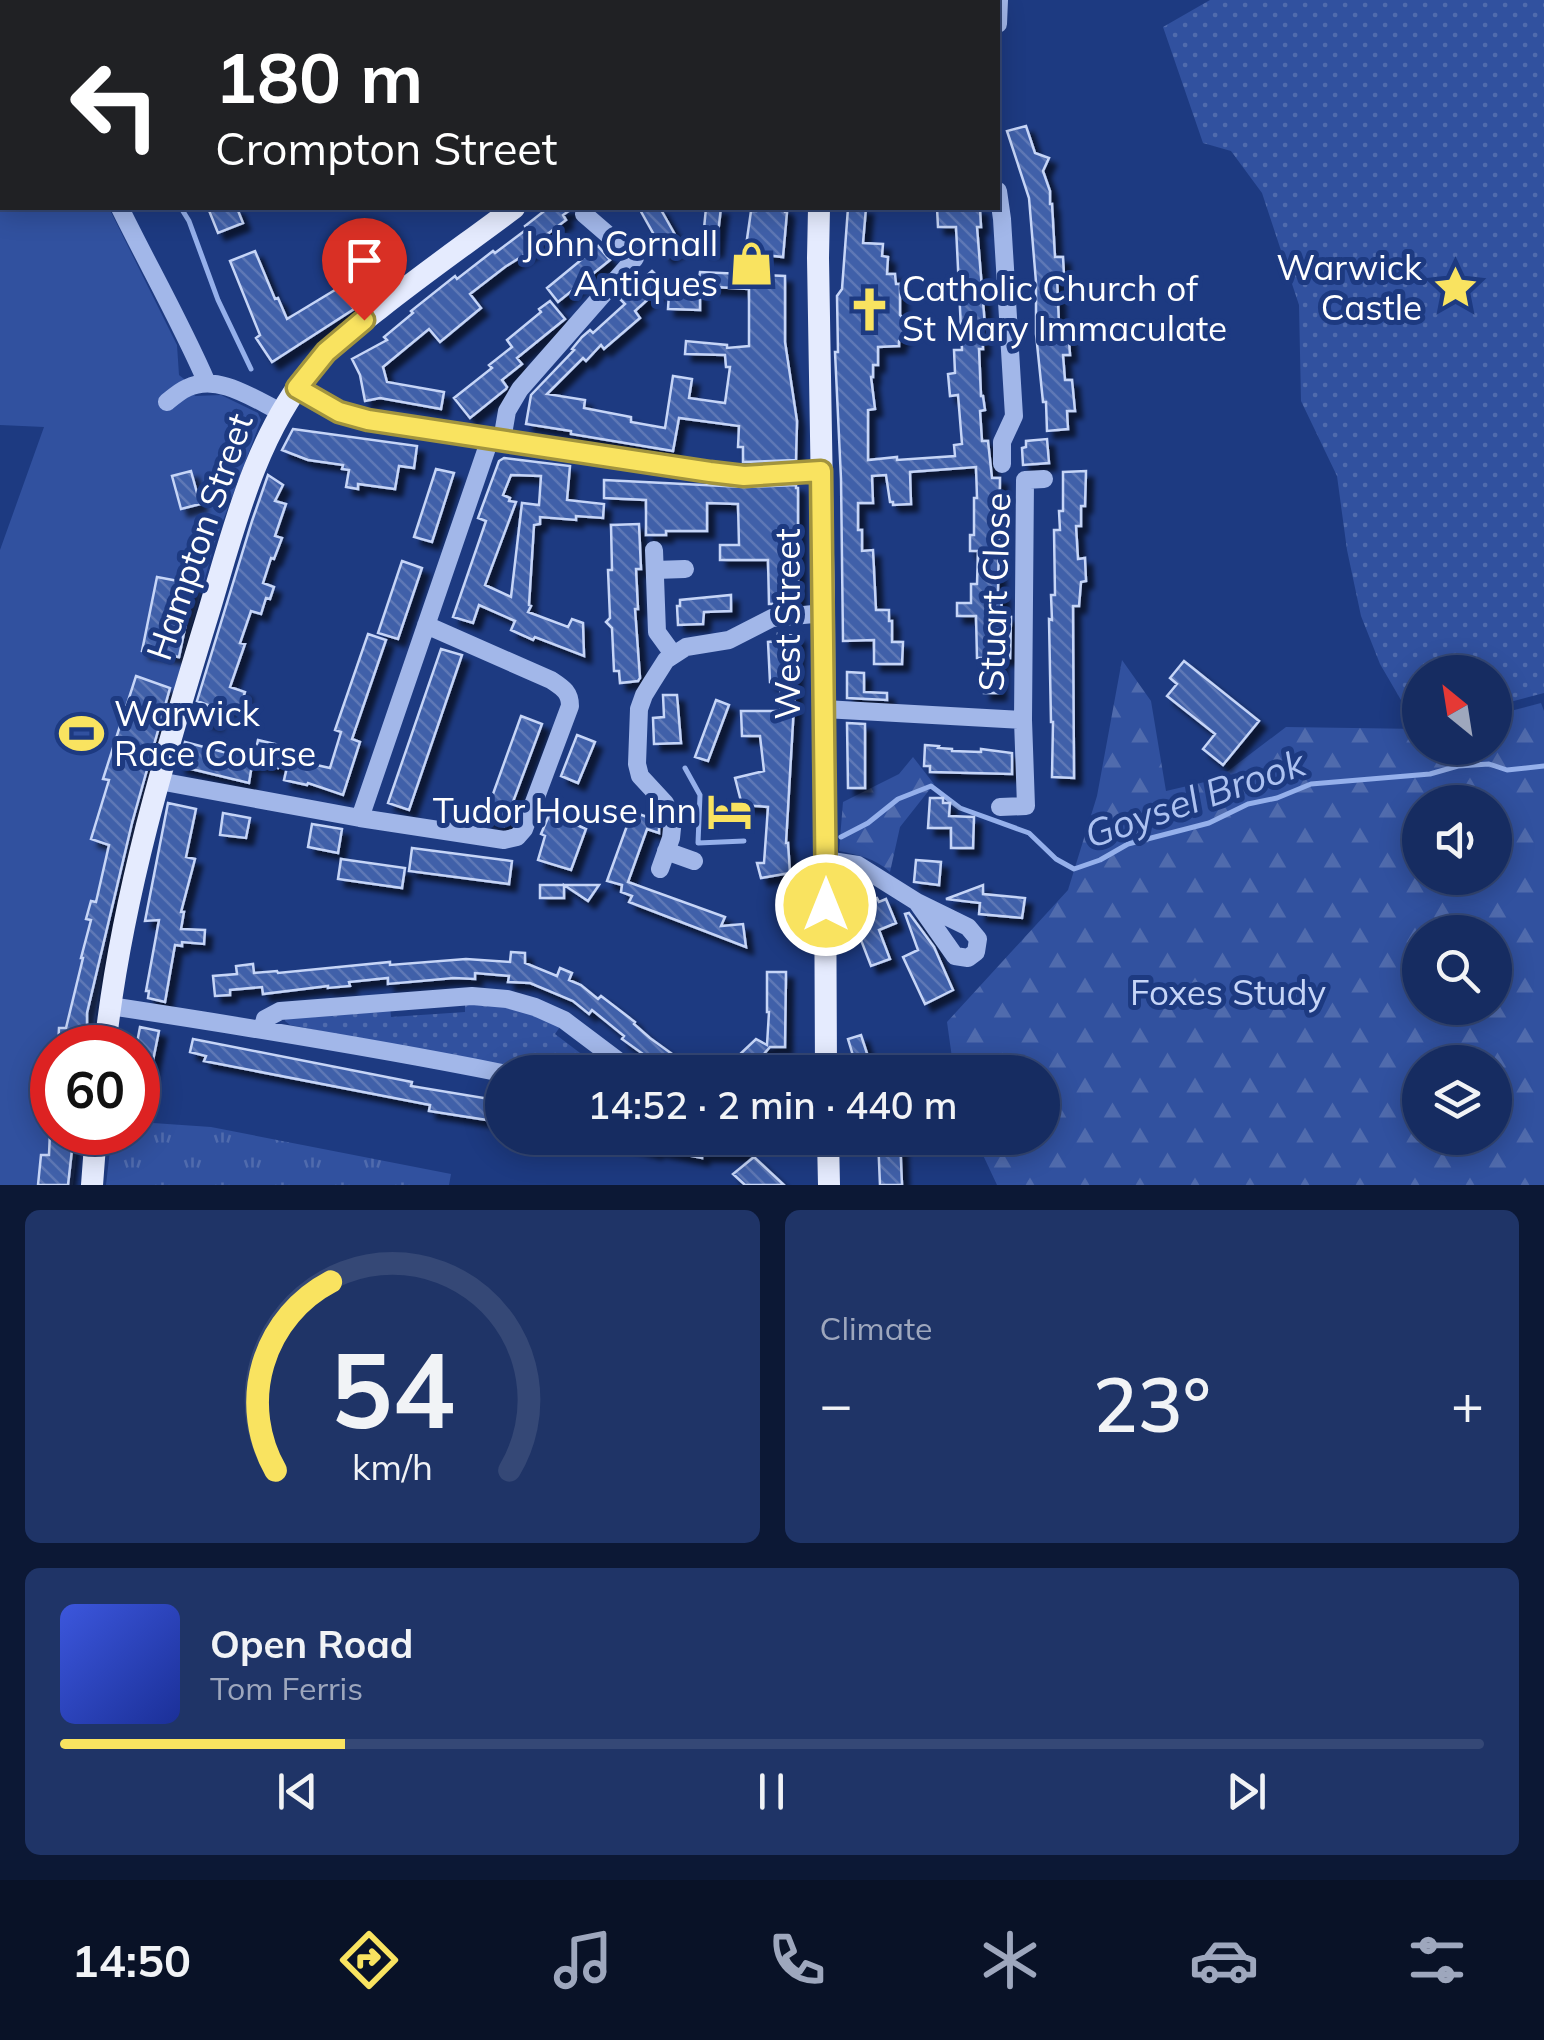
<!DOCTYPE html>
<meta charset="utf-8">
<style>
body{margin:0;font-family:Mulish,sans-serif;background:#1f3467;color:#f1f3f6;height:100vh;display:flex;flex-direction:column;font-size:38px;white-space:nowrap}
*{box-sizing:border-box;margin:0}
p{font-size:32px;color:#9ea7bd}
.icon{flex:none;width:55px;height:55px;fill:none;stroke:currentColor;stroke-width:2;stroke-linecap:round;stroke-linejoin:round}
.map{position:relative;height:1185px;overflow:hidden}
.side{display:flex;flex-direction:column;gap:25px;padding:25px;background:#0c1835;flex:1}
.side>*{flex:none}
.hud{position:absolute;left:0px;top:0px;width:1000px;height:210px;box-shadow:0 5px 25px #0003,0 0 0 2px #354876;background:#202124;color:#fff;overflow:hidden}
.needle{width:65px;rotate:330deg}
.buttons{position:absolute;left:1402px;top:655px;display:grid;gap:20px}
.buttons a{display:grid;place-items:center;width:110px;height:110px;border-radius:50%;background:#162c61;box-shadow:0 5px 25px #0003,0 0 0 2px #354876;font-size:50px}
.speed{position:absolute;left:30px;top:1025px;display:flex;gap:20px;font-size:50px;font-weight:700;text-align:center}
.speed>*{display:grid;place-content:center;width:130px;height:130px;border-radius:50%;background:#162c61;box-shadow:0 5px 25px #0003,0 0 0 2px #354876;line-height:1}
.speed .limit{border:15px solid #d22;background:#fff;color:#111}
.pin{position:absolute;display:grid;place-items:center;width:85px;height:85px;color:#fff;margin:-102px -42px;border-radius:50% 50% 50% 0;rotate:-45deg;box-shadow:0 0 10px #0007}
.pin .icon{rotate:45deg}
.me{position:absolute;width:110px;margin:-55px;rotate:0deg;stroke-linejoin:round;filter:drop-shadow(0 0 8px #0008)}
.turn{display:flex;align-items:center;gap:35px;height:210px;padding:0 50px;font-size:45px}
.turn .icon{width:130px;height:130px;stroke-width:2.5}
.turn b{display:block;font-size:70px;line-height:85px}
.big{font-size:75px;font-weight:600;line-height:1.1}
.side .widget{flex:1;display:flex;flex-direction:column;justify-content:center;gap:15px;min-width:0;padding:0 35px;border-radius:15px;background:#1f3467}
.side .dial{align-items:center;gap:0}
.dial svg{height:260px;overflow:visible;fill:none;stroke:#354876;stroke-width:7;stroke-linecap:round;text-anchor:middle}
.dial text{fill:#f1f3f6;stroke:none}
.song{display:flex;align-items:center;gap:30px}
.cover{width:120px;height:120px;border-radius:15px;background:linear-gradient(135deg,hsl(230 70% 55%),hsl(230 70% 35%))}
.played{height:10px;border-radius:5px;background:linear-gradient(90deg,#f9e360 20%,#354876 20%)}
.keys{display:flex;justify-content:space-around;direction:ltr}
.heat{display:flex;justify-content:space-between;align-items:center;font-size:55px;direction:ltr}
.side .tiles{flex:1;display:grid;gap:25px;grid-template-columns:1fr 1fr}
.widget:last-child{grid-column:span 2}
.trip{position:absolute;left:485px;top:1055px;width:575px;height:100px;border-radius:50px;background:#162c61;box-shadow:0 5px 25px #0003,0 0 0 2px #354876;font-weight:600;line-height:100px;text-align:center}
.tabs{display:flex;height:160px;justify-content:space-around;align-items:center;background:#091227;color:#9ea7bd}
.tabs .icon{width:70px;height:70px}
.tabs .selected{color:#f9e360}
.tabs b{font-size:45px;color:#f1f3f6}
.map>svg:first-child{display:block}
</style>
<div class="map">
<svg width="1544" height="1185" viewBox="0 0 1544 1185">
<defs>
<pattern id="grass-dots" width="8" height="8" patternUnits="userSpaceOnUse" patternTransform="scale(2.5)"><rect width="8" height="8" fill="#31519f"/><path d="M2 2h.1M6 6h.1" fill="none" stroke="#506bad" stroke-width="1.8" stroke-linecap="round"/></pattern>
<pattern id="forest-firs" width="22" height="20" patternUnits="userSpaceOnUse" patternTransform="scale(2.5)"><rect width="22" height="20" fill="#31519f"/><path d="M5 1l3.5 6h-7zM16 11l3.5 6h-7z" fill="#506bad"/></pattern>
<pattern id="park-tufts" width="24" height="20" patternUnits="userSpaceOnUse" patternTransform="scale(2.5)"><rect width="24" height="20" fill="#31519f"/><path d="M3 7l-1-3M5 7V3M7 7l1-3M15 17l-1-3M17 17v-4M19 17l1-3" fill="none" stroke="#506bad"/></pattern>
<pattern id="building-back-hatch" width="6" height="6" patternUnits="userSpaceOnUse" patternTransform="scale(2.5)"><rect width="6" height="6" fill="#4160a9"/><path d="M-1 5l2 2M0 0l6 6M5-1l2 2" fill="none" stroke="#5e78b6"/></pattern>
<filter id="shadow"><feDropShadow dx="7" dy="7" stdDeviation="2.5" flood-color="#0009"/></filter>
</defs>
<rect width="100%" height="100%" fill="#1d3a81"/>
<path fill="url(#grass-dots)" d="M1210,0H1544V693L1495,706V672H1420V718L1412,719L1380,664L1361,616L1347,550L1337,476L1301,401L1299,305L1262,193L1231,151L1203,143L1163,27Z
M465,1000L506,1002L562,1024L555,1034L592,1062L600,1054L624,1072H530L290,1025L285,1021L286,1015L390,1005L391,1017L465,1012Z"/>
<path fill="url(#forest-firs)" fill-rule="evenodd" d="M1122,660L1151,701L1166,791L1209,781L1228,771L1286,727L1420,729V748H1495V715L1541,703L1544,711V1185H997L975,1138H1042V1072H954L947,1022L1068,890L1097,796ZM1420,802H1495V878H1420ZM1420,932H1495V1008H1420ZM1420,1062H1495V1138H1420Z
M913,757L934,784L900,827L890,872C875,858 858,855 839,851L843,802L899,774Z"/>
<path fill="url(#park-tufts)" d="M138,1122L211,1127L451,1174L449,1185H106L112,1133L138,1132Z"/>
<path fill="#31519f" d="M0,0H73L74,2H2V208H109L177,345L179,375L189,383L195,396L221,395L258,413L261,420L215,542L111,918L91,1047L52,1048V1132L79,1133L73,1185H0V550L44,427L0,425Z"/>
<g fill="none" stroke-linecap="round" stroke-linejoin="round">
<path stroke="#95b0eb" stroke-width="5" d="M181,208L189,221L218,300L251,369
M685,768L700,795L698,843L744,841
M841,837L868,823L898,799L931,786L960,808L1029,833L1056,859L1074,869L1100,860L1128,844L1209,823L1248,804L1277,798L1311,784L1430,774L1458,766L1489,764L1507,770L1544,766"/>
</g>
<path fill="url(#building-back-hatch)" stroke="#c6d5f7" stroke-width="2.5" fill-rule="evenodd" filter="url(#shadow)" d="M1026,126L1035,153L1049,158L1043,171L1050,191V204H1052L1055,257H1063L1064,275L1057,276L1059,325H1068L1070,355H1063L1065,380H1072L1075,411H1067L1068,429L1047,431L1046,402H1043L1036,334V282L1029,198L1007,131Z
M208,208H237L243,223L218,233Z
M548,208H573L563,215L566,220L537,242L540,245L505,267L470,294L481,308L440,342L429,329L383,367L387,382L444,392L441,409L380,398L365,401L360,375L352,359L387,340L384,337L413,313L411,311L455,276L457,279L493,251L495,253L527,229L525,226Z
M639,208H660L682,247L666,256Z
M706,208H721L716,250L702,249Z
M756,208H785V212H787L783,257L745,253L751,211H756Z
M848,208H866L863,243L883,244L882,256L888,257L887,274H895L896,284H900V315L908,323V331L899,341V346L878,347V365H873V377H871L875,409L868,410V460L897,457V460L955,456L954,445L962,444L958,395L950,396L948,374L955,373L954,350H962L956,227H938L937,208H980L981,227H977L985,326H982L983,349H979L981,396H983L985,410L980,411L982,441H988L992,478H1000L998,593L1002,594L1001,616L1011,617L1010,658H1000L999,693H984L985,658H977L976,616H957V603H971V584H977L978,551H970V535H974V498H977L976,467L910,472L911,504L893,505V502H890L886,475L872,476L873,503H858V530H862V551L873,550L876,610H889V621H892V642H903L902,664H874V640L843,641L841,479L835,352H838L837,296L842,289Z
M598,246L610,260L558,302L547,288Z
M255,251L275,299L278,298L287,319L340,287L354,309L272,362L256,338L260,335L230,261Z
M652,271L665,284L635,311L640,318L604,349L601,345L586,361L583,358L547,394L585,400L584,408L631,417V422L665,428L673,376L692,379L689,398L725,403L730,367H726L725,355L685,354L686,341L727,345V348L749,346V289L698,286L700,272L785,276V342L797,421L796,460L743,462V447H738L739,426L679,418L673,451L571,434V431L526,424L531,395L574,350L572,349L582,337L590,330L593,333L625,304L620,299Z
M669,293H700V310L668,309Z
M550,301L565,319L517,358L522,364L502,380L507,387L506,389L470,418L454,398L492,368L489,365L512,347L507,340L541,312L539,309Z
M293,429L417,446L414,468L399,466L395,489L358,484V489L346,487L349,470L342,469L343,465L308,460L282,450Z
M1047,439L1049,463L1023,465L1022,448L1026,447V441Z
M504,458L570,466L567,500L604,504L603,518L576,516V520L540,517V524L534,525L529,605L531,606L528,612L568,627L572,619L583,623L584,656L535,637L533,640L511,630L515,621L479,605L473,623L453,617L486,521L478,518L499,461ZM511,475L541,476L539,505L522,503L511,597L485,585L516,502L509,501L510,498L503,495Z
M436,469L454,473L432,542L414,537Z
M191,471L200,504L181,509L172,476Z
M1086,471L1085,506H1081V526H1076L1078,559L1085,558L1086,581L1081,582L1079,606H1073L1074,778L1052,777L1053,722H1051L1049,619L1052,620L1051,595H1055L1054,530H1060L1059,511H1063V472Z
M268,475L283,485L275,501L286,504L275,536L282,538L274,559L271,558L263,583L274,587L270,599L266,598L261,614L251,611L240,643L245,644L230,687L245,692L239,711L220,705L215,723L202,719L208,705L197,701L252,521Z
M604,480L744,487L796,485V488H798V603L769,604L768,560H720V545H739L738,504L707,503V531H666V535H646V500L604,498Z
M639,524L641,569H636L638,609H635L640,678L638,681L620,683L619,671H614L612,628L606,622L610,618L608,570H612L611,525Z
M402,561L422,568L398,639L378,633Z
M157,577L194,584L179,657L142,651Z
M731,595V611L704,612L703,624L678,625L677,606H680V600Z
M368,634L386,640L352,739L360,742L343,795L308,783L307,785L284,780L289,759L330,768L341,732L335,730Z
M778,634L798,636L786,843H788L790,873L761,878L757,863H764L768,807L742,805L735,778L764,771L760,736H742L741,711H781L780,683L770,682L768,642L778,641Z
M441,649L462,655L409,810L388,803Z
M1184,661L1259,721L1223,765L1203,749L1215,734L1167,696L1177,684L1170,678Z
M847,672L864,673V692L887,693V700L847,698Z
M136,676L170,688L132,823L87,1013V1048H58L59,1028H66L83,958H81L91,920L86,919L91,901L96,902L109,845L91,839L109,780L103,779Z
M663,695H677L681,743L654,744L653,718L664,717Z
M716,700L729,705L708,761L695,757Z
M521,716L542,724L504,826L484,819Z
M847,723L865,724V788H848Z
M577,735L595,742L578,783L561,776Z
M258,740L283,746L278,768L253,763Z
M185,742L227,753L228,746L254,752L249,783L179,766Z
M925,745L939,746L938,748L952,749V751L981,752V749L1012,753V774L930,772V766H924Z
M930,798H943V803H950L949,816L974,817L973,848H951V828H928Z
M168,803L196,809L186,857L195,859L181,912H184L181,929L205,930L204,944L182,942V946L175,945L165,1002L148,998L149,991H146L159,920L145,921Z
M628,810L658,821L659,828V833L647,829L628,882L725,917L721,926L743,924L746,947L629,902L632,896L621,892L622,885L607,881L628,823L624,821Z
M223,813L250,818L246,838L220,835Z
M550,813L586,829L571,870L538,860L545,836L541,834Z
M312,824L342,829L338,853L308,847Z
M412,848L512,861L509,884L409,871Z
M341,859L405,868L402,888L338,879Z
M916,860L941,862L939,885L914,882Z
M540,885H599L588,901L564,885V898H540Z
M983,885V894L1025,898L1022,918L979,914L980,903L946,899Z
M877,898L879,902L886,899L896,923L879,930L890,959L871,966L849,909Z
M909,913L934,947L953,990L925,1004L903,957L918,950L905,914Z
M511,952L525,953V963L557,976L560,968L572,973L569,980L581,985L598,999L601,996L635,1022L634,1024L650,1038L697,1072H668L622,1039L624,1036L592,1010L589,1014L573,1001L530,983L508,982L509,976L475,973V979L454,978L388,984V978L349,982L350,986L328,988V986L263,994L262,987L230,990V995L215,996L213,976L237,974L236,966L253,964L254,973L277,971L278,973L390,962V965L466,959L510,962Z
M767,972H786L785,1047H770L750,1070L736,1058L756,1039L767,1045L769,1012H767Z
M140,1027L159,1031L143,1109L138,1108L136,1048Z
M861,1035L873,1072H858L848,1039Z
M193,1039L412,1082L411,1086L502,1101V1118L488,1116L487,1120L429,1111L430,1105L204,1061L206,1056L190,1052Z
M50,1132H74L68,1185H38L41,1155H49Z
M627,1138H745V1155L702,1154V1158L656,1149L655,1152L626,1144Z
M878,1138H900L902,1185H880Z
M754,1157L784,1185H745L733,1174Z"/>
<g fill="none" stroke-linecap="round" stroke-linejoin="round">
<path stroke="#a2b7e9" stroke-width="18" d="M998,24L999,0
M998,191L1002,219L1014,416L1002,442V464
M120,208C149,267 181,323 207,383
M297,387L339,412L368,420L744,475L821,471
M167,402C173,397 180,391 187,388C218,373 254,399 281,412
M502,440L507,411L520,389L635,258L584,214
M654,550L657,632L673,654
M655,570L685,569
M824,709L1023,720
M159,781L360,818L504,840L517,837L524,829L570,706C570,692 563,688 551,680L426,625
M1000,807L1026,806L1023,720L1025,480L1044,479
M360,818L490,439
M666,851L694,861
M825,860L858,865L917,902
M660,869L671,838L672,828L670,815L665,803L640,776L637,764L639,709L644,695L652,682L666,660L686,647L729,640L772,618L824,613
M917,902L968,927L978,939L976,952L968,958L955,956Z
M110,1006C241,1026 372,1047 502,1073
M263,1028L265,1019L280,1011L472,996L507,999L535,1007L564,1020L633,1072"/>
<path stroke="#e5ebfe" stroke-width="22" d="M778,0L785,2
M744,2L746,0
M849,2L850,0
M819,208L818,258L824,613L826,1072
M105,1048C121,899 165,754 209,611C234,528 255,437 312,368C332,345 357,326 380,308C424,273 470,241 514,208
M828,1138L829,1185
M92,1185L96,1132"/>
</g>
<g fill="none" stroke-linecap="round" stroke-linejoin="round">
<defs>
<path id="route" d="M364,320L326,352L297,388L339,412L368,420L710,472L744,476L821,471L826,905"/>
</defs>
<use href="#route" stroke="#a2943e" stroke-width="25"/>
<use href="#route" stroke="#f9e360" stroke-width="18"/>
</g>
<defs>
<symbol id="shop-bare" viewBox="-9 -9 18 18"><path d="M-5-2.5h2.3a2.7 3.5 0 0 1 5.4 0H5L5.5 6h-11ZM-1.5-2.5h3a1.5 2.3 0 0 0-3 0Z" fill="#f9e360" stroke="#1d3a81" stroke-width="2.5" paint-order="stroke"/></symbol>
<symbol id="sight-bare" viewBox="-9 -9 18 18"><path d="M0-6L1.8-2.2L6-1.7L2.9 1.2L3.7 5.4L0 3.3L-3.7 5.4L-2.9 1.2L-6-1.7L-1.8-2.2Z" fill="#f9e360" stroke="#1d3a81" stroke-width="2.5" paint-order="stroke"/></symbol>
<symbol id="church-bare" viewBox="-9 -9 18 18"><path d="M-1.2-6h2.4v3.5h3.3v2.4h-3.3V6h-2.4V-.1h-3.3v-2.4h3.3Z" fill="#f9e360" stroke="#1d3a81" stroke-width="2.5" paint-order="stroke"/></symbol>
<symbol id="stadium-bare" viewBox="-9 -9 18 18"><path d="M0-5a6.5 5 0 1 0 0 10a6.5 5 0 1 0 0-10ZM-3.5-1.8h7v3.6h-7Z" fill="#f9e360" stroke="#1d3a81" stroke-width="2.5" paint-order="stroke"/></symbol>
<symbol id="hotel-bare" viewBox="-9 -9 18 18"><path d="M-6-4.5h1.5V1H6V5H4.5V3h-9V5H-6ZM-4 0a1.8 1.8 0 1 1 3.6 0ZM.5 0V-2.5h3Q6-2.5 6 0Z" fill="#f9e360" stroke="#1d3a81" stroke-width="2.5" paint-order="stroke"/></symbol>
</defs>
<g fill-rule="evenodd">
<use href="#shop-bare" x="720" y="232" width="63" height="63"/>
<use href="#sight-bare" x="1424" y="256" width="63" height="63"/>
<use href="#church-bare" x="838" y="278" width="63" height="63"/>
<use href="#stadium-bare" x="50" y="702" width="63" height="63"/>
<use href="#hotel-bare" x="698" y="780" width="63" height="63"/>
</g>
<g text-anchor="middle" stroke-width="10" stroke-linejoin="round" paint-order="stroke">
<g font-size="35" fill="#fff" stroke="#1d3a81" text-anchor="end">
<text x="718" y="256">John Cornall<tspan x="718" dy="40">Antiques</tspan></text>
<text x="1422" y="280">Warwick<tspan x="1422" dy="40">Castle</tspan></text>
<text x="902" y="301" text-anchor="start">Catholic Church of<tspan x="902" dy="40">St Mary Immaculate</tspan></text>
<text x="114" y="726" text-anchor="start">Warwick<tspan x="114" dy="40">Race Course</tspan></text>
<text x="697" y="823">Tudor House Inn</text>
</g>
<g font-size="35" fill="#fff" stroke="#1d3a81">
<text transform="translate(200 537) rotate(-71)" y="12">Hampton Street</text>
<text transform="translate(995 592) rotate(-88)" y="12">Stuart Close</text>
<text transform="translate(788 624) rotate(-90)" y="12">West Street</text>
</g>
<g font-size="35" fill="#c6d5f7" stroke="#1d3a81">
<text x="1228" y="1005">Foxes Study</text>
</g>
<g font-size="38" font-style="italic" fill="#adc2f1" stroke="#1d3a81">
<text transform="translate(1195 799) rotate(-19)" y="13">Goysel Brook</text>
</g>
</g>
</svg>
<div class="buttons">
<a><svg class="needle" viewBox="-14 -14 28 28"><path d="M0-13l5 13h-10z" fill="#e53935"/><path d="M0 13l5-13h-10z" fill="#9ea7bd"/></svg></a>
<a><svg class="icon" aria-label="sound" viewBox="0 0 24 24"><path d="M4 9h4l5-4v14l-5-4H4zM17 9q2 3 0 6"/></svg></a>
<a><svg class="icon" aria-label="search" viewBox="0 0 24 24"><circle cx="10" cy="10" r="6"/><path d="M15 15l6 6"/></svg></a>
<a><svg class="icon" aria-label="layers" viewBox="0 0 24 24"><path d="M12 4l9 5-9 5-9-5zM3 14l9 5 9-5"/></svg></a>
</div>
<div class="speed"><div class="limit">60</div></div>
<div class="pin" style="left:364px;top:320px;background:#d93025"><svg class="icon" aria-label="arrive" viewBox="0 0 24 24"><path d="M6 21V4h12l-3 4 3 4H6"/></svg></div>
<svg class="me" style="left:826px;top:905px" viewBox="-20 -20 40 40"><circle r="17" fill="#f9e360" stroke="#fff" stroke-width="3"/><path d="M0-11L8 9 0 5-8 9z" fill="#fff"/></svg>
<div class="trip">14:52 · 2 min · 440 m</div>
<div class="hud">
<div class="turn"><svg class="icon" aria-label="left" viewBox="0 0 24 24"><path d="M17 20v-9H6M10 6l-5 5 5 5"/></svg><div><b>180 m</b>Crompton Street</div></div>
</div>
</div>
<section class="side">
<div class="tiles">
<div class="widget dial"><svg viewBox="0 0 100 80">
<path d="M14 69A42 42 0 1 1 86 69"/>
<path d="M14 69A42 42 0 0 1 31 11" stroke="#f9e360"/>
<text x="50" y="56" font-size="32" font-weight="700">54</text>
<text x="50" y="72" font-size="11">km/h</text>
</svg></div>
<div class="widget"><p>Climate</p>
<div class="heat"><a>−</a><b class="big">23°</b><a>+</a></div>
</div>
<div class="widget">
<div class="song"><i class="cover"></i><div><b>Open Road</b><p>Tom Ferris</p></div></div>
<div class="played"></div>
<div class="keys"><svg class="icon" aria-label="previous" viewBox="0 0 24 24"><path d="M18 5L8 12l10 7zM5 5v14"/></svg><svg class="icon" aria-label="pause" viewBox="0 0 24 24"><path d="M8 5v14M16 5v14"/></svg><svg class="icon" aria-label="next" viewBox="0 0 24 24"><path d="M6 5l10 7-10 7zM19 5v14"/></svg></div>
</div>
</div>
</section>
<nav class="tabs">
<b>14:50</b>
<svg class="icon selected" aria-label="directions" viewBox="0 0 24 24"><path d="M12 3l9 9-9 9-9-9zM9 14v-3h6M13 9l2 2-2 2"/></svg>
<svg class="icon" aria-label="music" viewBox="0 0 24 24"><path d="M9 18V5l10-2v13"/><circle cx="6" cy="18" r="3"/><circle cx="16" cy="16" r="3"/></svg>
<svg class="icon" aria-label="phone" viewBox="0 0 24 24"><path d="M5 4h4l2 5-3 2q2 4 5 5l2-3 5 2v4C11 20 4 13 5 4z"/></svg>
<svg class="icon" aria-label="climate" viewBox="0 0 24 24"><path d="M12 3v18M4 7l16 10M4 17L20 7"/></svg>
<svg class="icon" aria-label="car" viewBox="0 0 24 24"><path d="M5 17H2v-5l4-1 3-4h7l3 4 3 1v5h-3M9 17h6M6 11h13"/><circle cx="7" cy="17" r="2"/><circle cx="17" cy="17" r="2"/></svg>
<svg class="icon" aria-label="filters" viewBox="0 0 24 24"><path d="M4 7h16M4 17h16"/><circle cx="9" cy="7" r="2"/><circle cx="15" cy="17" r="2"/></svg>
</nav>
